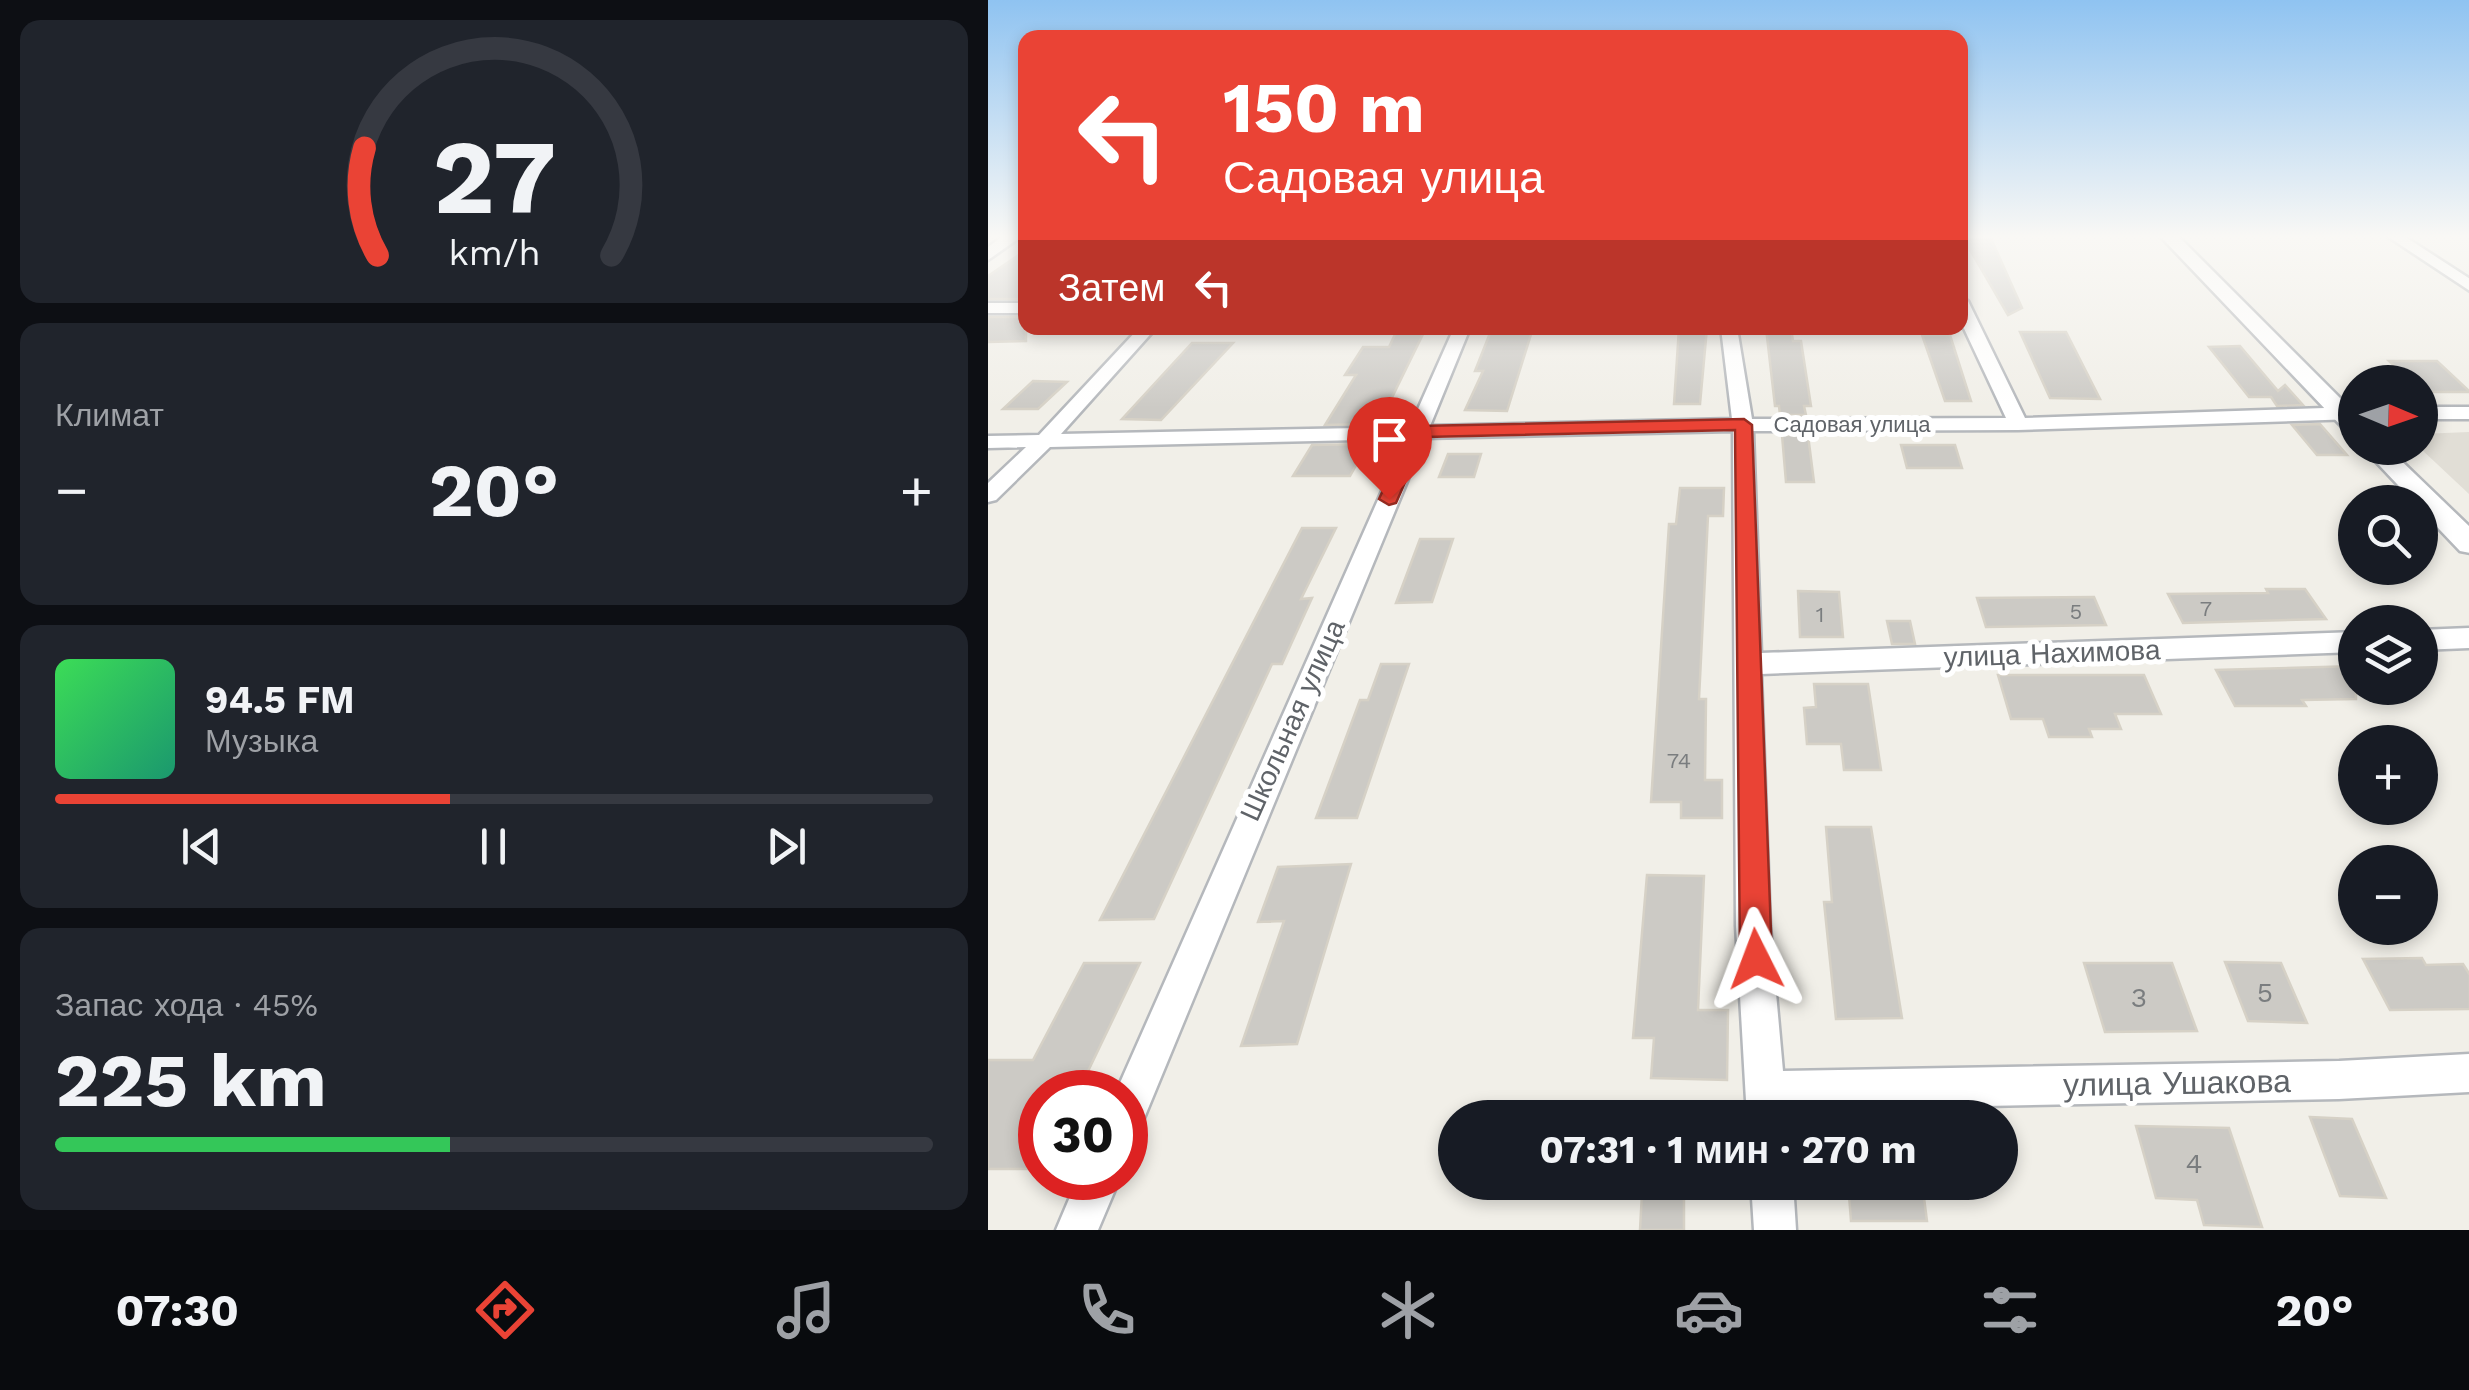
<!DOCTYPE html>
<html lang="ru">
<meta charset="utf-8">
<style>
body{margin:0;font-family:"Work Sans",sans-serif;background:#20242c;color:#f1f3f6;height:100vh;display:flex;flex-direction:column;font-size:38px;white-space:nowrap}
*{box-sizing:border-box;margin:0}
p{font-size:32px;color:#9ea1a6}
.icon{flex:none;width:55px;height:55px;fill:none;stroke:currentColor;stroke-width:2;stroke-linecap:round;stroke-linejoin:round}
.map{position:relative;flex:1;overflow:hidden}
.sheet{display:flex;flex-direction:column;gap:20px;padding:20px;background:#0d0f14;width:988px}
.sheet>*{flex:none}
.hud{position:absolute;left:30px;top:30px;width:950px;height:305px;border-radius:20px;box-shadow:0 5px 15px #0003;background:#ea4335;color:#fff;overflow:hidden}
.needle{width:65px;rotate:92deg}
.buttons{position:absolute;left:1350px;top:365px;display:grid;gap:20px}
.buttons a{display:grid;place-items:center;width:100px;height:100px;border-radius:50%;background:#171b24;box-shadow:0 5px 15px #0003;font-size:50px}
.speed{position:absolute;left:30px;top:1070px;display:flex;gap:20px;font-size:50px;font-weight:700;text-align:center}
.speed>*{display:grid;place-content:center;width:130px;height:130px;border-radius:50%;background:#171b24;box-shadow:0 5px 15px #0003;line-height:1}
.speed .limit{border:15px solid #d22;background:#fff;color:#111}
.pin{position:absolute;display:grid;place-items:center;width:85px;height:85px;color:#fff;margin:-102px -42px;border-radius:50% 50% 50% 0;rotate:-45deg;box-shadow:0 0 10px #0007}
.pin .icon{rotate:45deg}
.me{position:absolute;width:110px;margin:-55px;rotate:357deg;stroke-linejoin:round;filter:drop-shadow(0 0 8px #0008)}
.turn{display:flex;align-items:center;gap:35px;height:210px;padding:0 40px;font-size:45px}
.turn .icon{width:130px;height:130px;stroke-width:2.5}
.turn b{display:block;font-size:70px;line-height:85px}
.then{display:flex;align-items:center;height:95px;padding:0 40px;background:#0003;gap:20px;font-size:38px}
.big{font-size:75px;font-weight:700;line-height:1.1}
.sheet .widget{flex:1;display:flex;flex-direction:column;justify-content:center;gap:15px;min-width:0;padding:0 35px;border-radius:20px;background:#20242c}
.sheet .dial{align-items:center;gap:0}
.dial svg{height:260px;overflow:visible;fill:none;stroke:#363941;stroke-width:7;stroke-linecap:round;text-anchor:middle}
.dial text{fill:#f1f3f6;stroke:none}
.song{display:flex;align-items:center;gap:30px}
.cover{width:120px;height:120px;border-radius:15px;background:linear-gradient(135deg,hsl(130 70% 55%),hsl(160 70% 35%))}
.played{height:10px;border-radius:5px;background:linear-gradient(90deg,#ea4335 45%,#363941 45%)}
.keys{display:flex;justify-content:space-around;direction:ltr}
.heat{display:flex;justify-content:space-between;align-items:center;font-size:55px;direction:ltr}
.charge{height:15px;border-radius:8px;background:linear-gradient(90deg,#34c759 45%,#363941 0)}
.trip{position:absolute;left:450px;top:1100px;width:580px;height:100px;border-radius:50px;background:#171b24;box-shadow:0 5px 15px #0003;font-weight:700;line-height:100px;text-align:center}
.tab-bar{display:flex;height:160px;justify-content:space-around;align-items:center;background:#090b0e;color:#9ea1a6}
.tab-bar .icon{width:70px;height:70px}
.tab-bar .on{color:#ea4335}
.tab-bar b{font-size:45px;color:#f1f3f6}
main{display:flex;flex:1;min-height:0}
.map>svg:first-child{display:block}
</style>
<main>
<section class="sheet">
<div class="widget dial"><svg viewBox="0 0 100 80">
<path d="M14 69A42 42 0 1 1 86 69"/>
<path d="M14 69A42 42 0 0 1 10 36" stroke="#ea4335"/>
<text x="50" y="56" font-size="32" font-weight="700">27</text>
<text x="50" y="72" font-size="11">km/h</text>
</svg></div>
<div class="widget"><p>Климат</p>
<div class="heat"><a>−</a><b class="big">20°</b><a>+</a></div>
</div>
<div class="widget">
<div class="song"><i class="cover"></i><div><b>94.5 FM</b><p>Музыка</p></div></div>
<div class="played"></div>
<div class="keys"><svg class="icon" aria-label="previous" viewBox="0 0 24 24"><path d="M18 5L8 12l10 7zM5 5v14"/></svg><svg class="icon" aria-label="pause" viewBox="0 0 24 24"><path d="M8 5v14M16 5v14"/></svg><svg class="icon" aria-label="next" viewBox="0 0 24 24"><path d="M6 5l10 7-10 7zM19 5v14"/></svg></div>
</div>
<div class="widget"><p>Запас хода · 45%</p><b class="big">225 km</b><div class="charge"></div></div>
</section>
<div class="map">
<svg width="1482" height="1230" viewBox="0 0 1482 1230">
<rect width="100%" height="100%" fill="#f1efe8"/>
<path fill="#e1ded6" d="M1481,432H1482L1481,494L1432,448L1433,434Z"/>
<path fill="#cccac5" stroke="#d6d1c6" stroke-width="2.5" d="M974,236H1002L1034,308L1020,315Z
M38,250V299H0V276Z
M0,317H38V341L0,342Z
M410,328H438L391,424L337,425L368,375H357L375,347H401Z
M504,328H545L519,411L477,410L495,371H487Z
M691,328H719L712,404H686Z
M778,328H803L805,341H813L823,406H816L818,415H792L791,406H787Z
M1032,332H1078L1112,399L1062,398Z
M934,335H962L983,401H957Z
M204,343H245L173,420L134,419Z
M1252,346L1290,391L1297,385L1315,405L1289,406L1283,397H1261L1221,347Z
M1401,361H1449L1482,392H1434L1432,382H1424Z
M45,381L79,382L50,409H15Z
M1332,424L1359,455H1329L1304,425Z
M794,435H820L826,482H798Z
M380,444L362,476H305L324,445Z
M913,445H967L974,468H919Z
M460,454H493L486,477H451Z
M692,488H736L735,516H720L711,699H718L717,780H734V818H693V802H663L681,524H688Z
M314,528H348L313,599L324,598L294,664H284L166,919L112,920Z
M432,539H465L444,602L408,603Z
M1278,589H1317L1338,619L1195,623L1180,594L1280,593Z
M810,591L851,592L855,637H812Z
M1106,597L1118,625L998,627L989,598Z
M899,621H922L927,644H904Z
M393,664H421L369,818H328L372,700H380Z
M1368,666V699L1314,700L1318,706H1247L1228,670Z
M1010,675H1156L1173,714H1127L1133,729H1101L1104,737H1061L1055,719H1023Z
M826,684H880L893,770H856L853,744H819L816,708L828,707Z
M838,827H883L914,1018L848,1019L836,902H844Z
M363,864L309,1044L253,1046L296,921L270,922L290,867Z
M659,875L716,876L710,1010H740L739,1080L663,1078L666,1038H645Z
M1434,958L1438,965L1475,964L1482,975V1009L1402,1010L1375,959Z
M1237,962L1293,963L1319,1023L1260,1021Z
M96,963H152L90,1092H52V1169H0V1060H45Z
M1096,963H1184L1209,1031L1117,1032Z
M1322,1117L1364,1119L1398,1198L1352,1196Z
M1148,1126L1241,1128L1274,1227L1216,1225L1209,1200L1168,1198Z
M860,1182H934L939,1221H863Z
M696,1192V1230H652L654,1193Z"/>
<g fill="none" stroke-linecap="round" stroke-linejoin="round">
<defs>
<path id="minor" d="M1399,236H1416L1482,279V291Z
M972,296L980,301L1037,418L1368,407V419L1030,430L765,431L773,653L1368,632V652L773,674L782,926L795,1071L1351,1061L1482,1054V1092L1351,1099L798,1110L799,1118H759L748,926L745,431L437,438L152,1128L138,1133V1092H128L417,439L62,447L8,500L0,502V483L38,447L0,448V436L51,435L151,328H168L73,434L422,427L466,328H482L442,426L744,419L733,328H749L764,419L1018,418L972,320Z
M0,303H38V313H0Z
M1432,407H1482V419H1432Z
M1482,628V648L1432,650V630Z
M90,1178H132L110,1230H68Z
M763,1182H805L808,1230H766Z"/>
<path id="tertiary" d="M15,236H34L0,260V247Z
M1172,236H1190L1368,414V435L1360,433Z
M1375,448H1400L1482,527V553L1472,551L1432,509V502H1426Z"/>
</defs>
<use href="#minor" stroke="#b5b8bc" stroke-width="5"/>
<use href="#tertiary" stroke="#b5b8bc" stroke-width="5"/>
<use href="#minor" fill="#fff" fill-rule="evenodd"/>
<use href="#tertiary" fill="#fff" fill-rule="evenodd"/>
</g>
<linearGradient id="sky" x2="0" y2="1"><stop stop-color="#8fc3f1"/><stop offset="0.58" stop-color="#f9f8f5"/><stop offset="1" stop-color="#f9f8f5" stop-opacity="0"/></linearGradient>
<rect width="1482" height="408" fill="url(#sky)"/>
<path fill="#ea4335" stroke="#982c22" stroke-width="2.5" d="M756,419L764,425L784,959L779,970L768,975L757,970L752,959L747,430L437,437L408,503L401,505L391,499L422,431L430,426Z"/>
<g text-anchor="middle" stroke-width="10" stroke-linejoin="round" paint-order="stroke">
<g font-size="22" fill="#5f6368" stroke="#fff">
<text x="864" y="432">Садовая улица</text>
</g>
<g font-size="22" fill="#7a7d7f">
<text x="1218" y="616">7</text>
<text x="1088" y="619">5</text>
<text x="832" y="622">1</text>
<text x="691" y="768">74</text>
</g>
<g font-size="28" fill="#5f6368" stroke="#fff">
<text transform="translate(1064 653) rotate(-2)" y="10">улица Нахимова</text>
<text transform="translate(304 720) rotate(-66)" y="10">Школьная улица</text>
</g>
<g font-size="28" fill="#7a7d7f">
<text x="1277" y="1002">5</text>
<text x="1151" y="1007">3</text>
<text x="1206" y="1173">4</text>
</g>
<g font-size="32" fill="#5f6368" stroke="#fff">
<text transform="translate(1189 1083) rotate(-1)" y="11">улица Ушакова</text>
</g>
</g>
</svg>
<div class="buttons">
<a><svg class="needle" viewBox="-14 -14 28 28"><path d="M0-13l5 13h-10z" fill="#e53935"/><path d="M0 13l5-13h-10z" fill="#9ea1a6"/></svg></a>
<a><svg class="icon" aria-label="search" viewBox="0 0 24 24"><circle cx="10" cy="10" r="6"/><path d="M15 15l6 6"/></svg></a>
<a><svg class="icon" aria-label="layers" viewBox="0 0 24 24"><path d="M12 4l9 5-9 5-9-5zM3 14l9 5 9-5"/></svg></a>
<a>+</a>
<a>−</a>
</div>
<div class="speed"><div class="limit">30</div></div>
<div class="pin" style="left:401px;top:499px;background:#d93025"><svg class="icon" aria-label="arrive" viewBox="0 0 24 24"><path d="M6 21V4h12l-3 4 3 4H6"/></svg></div>
<svg class="me" style="left:768px;top:959px" viewBox="-20 -20 40 40"><path d="M0-17L14 15 0 8-14 15z" fill="#ea4335" stroke="#fff" stroke-width="4"/></svg>
<div class="trip">07:31 · 1 мин · 270 m</div>
<div class="hud">
<div class="turn"><svg class="icon" aria-label="left" viewBox="0 0 24 24"><path d="M17 20v-9H6M10 6l-5 5 5 5"/></svg><div><b>150 m</b>Садовая улица</div></div>
<div class="then">Затем<svg class="icon" aria-label="left" viewBox="0 0 24 24"><path d="M17 20v-9H6M10 6l-5 5 5 5"/></svg></div>
</div>
</div>
</main>
<nav class="tab-bar">
<b>07:30</b>
<svg class="icon on" aria-label="directions" viewBox="0 0 24 24"><path d="M12 3l9 9-9 9-9-9zM9 14v-3h6M13 9l2 2-2 2"/></svg>
<svg class="icon" aria-label="music" viewBox="0 0 24 24"><path d="M9 18V5l10-2v13"/><circle cx="6" cy="18" r="3"/><circle cx="16" cy="16" r="3"/></svg>
<svg class="icon" aria-label="phone" viewBox="0 0 24 24"><path d="M5 4h4l2 5-3 2q2 4 5 5l2-3 5 2v4C11 20 4 13 5 4z"/></svg>
<svg class="icon" aria-label="climate" viewBox="0 0 24 24"><path d="M12 3v18M4 7l16 10M4 17L20 7"/></svg>
<svg class="icon" aria-label="car" viewBox="0 0 24 24"><path d="M5 17H2v-5l4-1 3-4h7l3 4 3 1v5h-3M9 17h6M6 11h13"/><circle cx="7" cy="17" r="2"/><circle cx="17" cy="17" r="2"/></svg>
<svg class="icon" aria-label="filters" viewBox="0 0 24 24"><path d="M4 7h16M4 17h16"/><circle cx="9" cy="7" r="2"/><circle cx="15" cy="17" r="2"/></svg>
<b>20°</b>
</nav>
